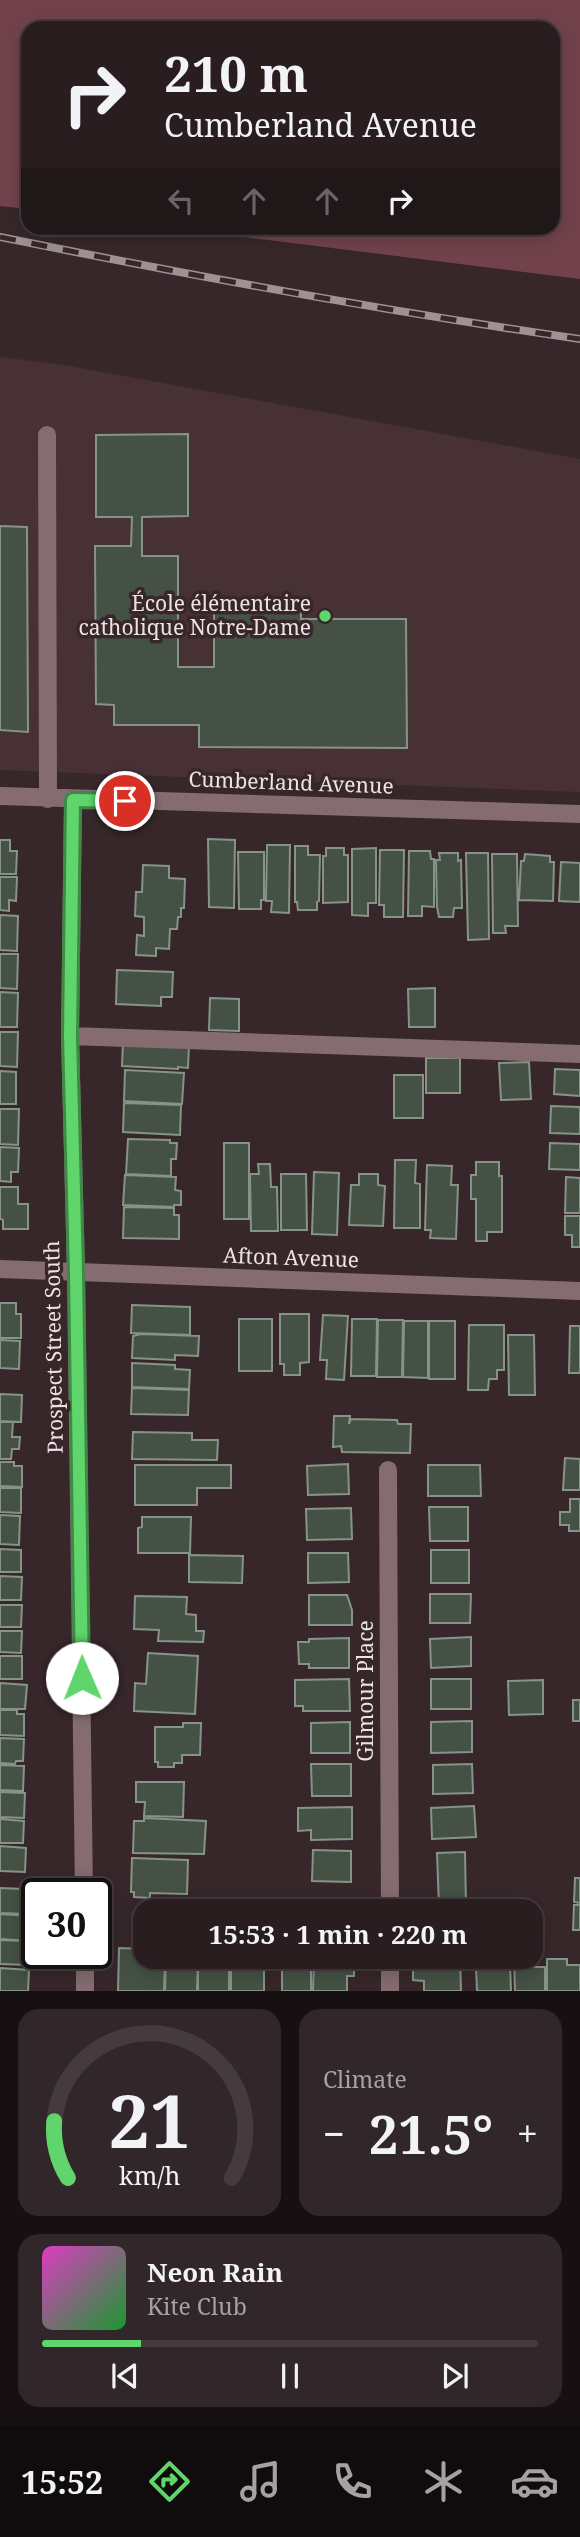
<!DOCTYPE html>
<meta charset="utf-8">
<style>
body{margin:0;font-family:"Noto Serif",serif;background:#312629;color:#f1f3f6;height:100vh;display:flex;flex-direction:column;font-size:26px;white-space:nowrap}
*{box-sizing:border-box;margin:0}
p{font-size:23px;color:#a5a2a5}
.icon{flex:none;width:38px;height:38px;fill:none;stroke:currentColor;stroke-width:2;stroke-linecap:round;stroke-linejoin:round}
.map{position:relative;height:1991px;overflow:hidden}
.panel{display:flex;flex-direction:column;gap:18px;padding:18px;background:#171012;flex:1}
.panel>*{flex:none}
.top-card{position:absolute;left:21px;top:21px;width:539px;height:214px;border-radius:21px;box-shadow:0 4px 18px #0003,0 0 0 2px #453b3e;background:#291d20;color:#f1f3f6;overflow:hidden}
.speed{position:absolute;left:21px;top:1878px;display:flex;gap:14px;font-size:35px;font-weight:700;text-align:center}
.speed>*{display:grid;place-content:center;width:91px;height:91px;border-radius:50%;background:#291d20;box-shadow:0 4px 18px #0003,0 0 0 2px #453b3e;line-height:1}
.speed .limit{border:4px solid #111;border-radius:10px;background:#fff;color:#111}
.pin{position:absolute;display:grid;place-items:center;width:60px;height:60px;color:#fff;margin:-30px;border:4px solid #fff;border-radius:50%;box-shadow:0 2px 7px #0007}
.me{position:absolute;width:77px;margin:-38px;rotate:359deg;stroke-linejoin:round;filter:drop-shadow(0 0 5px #0008)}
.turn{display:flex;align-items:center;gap:24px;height:147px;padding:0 28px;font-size:32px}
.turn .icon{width:91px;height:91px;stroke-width:2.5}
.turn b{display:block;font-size:49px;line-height:60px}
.lanes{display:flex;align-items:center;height:66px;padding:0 28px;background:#0003;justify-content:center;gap:35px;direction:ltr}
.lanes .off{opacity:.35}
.big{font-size:52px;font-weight:700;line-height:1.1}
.panel .card{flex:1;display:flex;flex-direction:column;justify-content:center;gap:10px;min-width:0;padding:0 24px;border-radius:21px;background:#312629}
.panel .dial{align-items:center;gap:0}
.dial svg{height:182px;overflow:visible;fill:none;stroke:#453b3e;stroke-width:7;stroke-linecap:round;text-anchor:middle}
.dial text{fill:#f1f3f6;stroke:none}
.song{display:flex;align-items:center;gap:21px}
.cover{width:84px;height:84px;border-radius:10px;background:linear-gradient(135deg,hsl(310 70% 55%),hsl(130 70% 35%))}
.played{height:7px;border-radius:4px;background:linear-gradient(90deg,#5fd56b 20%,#453b3e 20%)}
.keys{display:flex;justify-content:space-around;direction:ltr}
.heat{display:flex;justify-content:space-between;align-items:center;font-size:38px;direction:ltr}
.panel .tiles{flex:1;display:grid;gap:18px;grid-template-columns:1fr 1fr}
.card:last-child{grid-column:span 2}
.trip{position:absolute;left:133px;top:1899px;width:410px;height:70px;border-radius:21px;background:#291d20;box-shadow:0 4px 18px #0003,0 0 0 2px #453b3e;font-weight:700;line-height:70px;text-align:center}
.tabs{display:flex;height:112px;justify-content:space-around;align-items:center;background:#100c0d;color:#a5a2a5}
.tabs .icon{width:49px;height:49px}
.tabs .current{color:#5fd56b}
.tabs b{font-size:32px;color:#f1f3f6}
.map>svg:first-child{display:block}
</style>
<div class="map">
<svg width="580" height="1991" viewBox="0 0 580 1991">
<rect width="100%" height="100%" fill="#37272a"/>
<path fill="#473135" d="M0,357L64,365L580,459V792L0,770Z"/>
<path fill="#72424c" d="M0,0H580V279L173,228H553V28H28V209L0,206Z"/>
<path fill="#455145" stroke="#869487" stroke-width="2" d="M188,434V516L142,517V556H178V667H214V606L286,605L285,598H301V619H406L407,748L199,747V725H114V705L96,704L95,546H131L132,517H96V435Z
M0,526L27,527L28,732L0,730Z
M208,839L235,840L234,908L209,907Z
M0,840H10V851H17L16,874H0Z
M267,845H290L289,913L271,912L272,901H266Z
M295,846H308V855H320L319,901L317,902V910H298L297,902H295Z
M326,848H344V855H348V902L323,903V856H326Z
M376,848V903H368V916L352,915V849Z
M380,850H404L403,917H384V905H379Z
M409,851H430L431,859H434V907L422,906V916H408Z
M238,852H264V900H261V909H239Z
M439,853H458V861L461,860L462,908H454L453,917H439L437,907L436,860H440Z
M466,853H488L489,939L468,940Z
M492,854H517L518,926H505L506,933H493Z
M525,854L550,856V862H554L553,901L519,900L521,861H524Z
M561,862L580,863V902L559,901Z
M143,865L169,866V878L185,879L184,908H181V917H178L177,929H170L169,949L156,948V956L136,955L137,935L144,936V917L135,916L136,892H142Z
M0,877H17L16,901L9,900V911L0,910Z
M0,915L18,916L17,951L0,950Z
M0,954H18L17,989L0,988Z
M117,970L173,972L172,997H161V1006L116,1004Z
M435,988V1027H409L408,989Z
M0,992L18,993L17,1027H0Z
M210,998L239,999V1031L209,1030Z
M0,1032H18L17,1067L0,1066Z
M123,1041L189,1045L188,1068L178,1067V1069L122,1066Z
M426,1058H460V1093H426Z
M529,1062L531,1099L501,1100L499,1063Z
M555,1069L580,1070V1096L554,1094Z
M125,1070L184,1073L182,1104L124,1101Z
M0,1071L16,1072V1104H0Z
M394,1075H423V1118H394Z
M124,1103L181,1105L180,1135L123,1132Z
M551,1106L580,1107V1134L550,1133Z
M0,1109H19L18,1145L0,1144Z
M128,1139L170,1140V1143H177L176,1159H171V1176L126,1174Z
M224,1143H249V1219H224Z
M550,1143L580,1144V1170L549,1169Z
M0,1147L19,1148L18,1172H11V1182L0,1181Z
M395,1160H416L415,1183L420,1184V1228H394Z
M476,1162H499V1176H502V1232H487V1241H476V1199H471V1175H476Z
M258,1164H270L271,1187H277L278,1231H251L250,1174H259Z
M427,1165L452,1166L451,1185H458L456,1239L430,1238L431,1230H425Z
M314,1172L339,1173L337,1235L312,1234Z
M281,1174H306L307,1230H281Z
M359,1174H378V1185L385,1186L383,1226L349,1225L351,1185H359Z
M125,1175L176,1177L175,1190L181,1191V1205H174V1207L123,1205Z
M566,1177L580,1178V1213H565Z
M0,1187H18V1204H28V1229H3V1220L0,1219Z
M124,1207L174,1208V1215H179V1239L123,1238Z
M565,1216H580V1247H572V1235H565Z
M0,1303H16V1314H21V1338H0Z
M132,1305L190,1307V1335L131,1333Z
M280,1314H309V1362L300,1363V1375H284V1364H280Z
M323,1315L348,1316L344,1380L326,1379L327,1360H320Z
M239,1319H272V1371H239Z
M352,1319H377L376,1376H351Z
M378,1320H403L402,1377H377Z
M404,1321H428V1378L403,1377Z
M429,1321H455V1379H429Z
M469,1325H504V1370H497V1379H489L488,1390H468Z
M570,1326H580V1373H569Z
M141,1334L199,1336L198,1356L175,1355V1360L132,1358L133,1336Z
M508,1335H534L535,1395H509Z
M0,1340L20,1341L19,1369L0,1368Z
M132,1363L175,1365V1369L190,1370L189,1389L132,1387Z
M132,1388L189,1390L188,1415L131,1414Z
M0,1394L22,1395L21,1422L0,1421Z
M334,1416H350L349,1424L351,1419L397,1420L398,1424H411L410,1453L342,1452L341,1446L333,1447Z
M0,1422H13L12,1437H20L19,1449H12L11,1459H0Z
M133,1432L192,1433V1440H218L217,1460L132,1459Z
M565,1458L580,1459V1490H563Z
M0,1462H14V1466H22V1487L0,1486Z
M348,1464L349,1494L308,1495L307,1466Z
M135,1465H231V1488H197V1505H135Z
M428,1465H480L481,1496H428Z
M0,1488H21V1513L0,1512Z
M570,1499H580V1531H569V1525H560V1512H570Z
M429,1507H468V1541H430Z
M351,1508L352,1539L307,1540L306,1509Z
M0,1515L20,1516L19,1545L0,1544Z
M142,1517H191L190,1553H138V1528L142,1527Z
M0,1549L21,1550V1572H0Z
M431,1550H469V1583H431Z
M308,1553H348L349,1582L308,1583Z
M189,1555L243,1556L242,1583L189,1582Z
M0,1576L22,1577L21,1600H0Z
M430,1594H471L470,1623H430Z
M309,1595H347L352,1610V1625H309Z
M135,1596L187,1597L186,1614L196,1615V1631H204L203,1642L158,1641L159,1630L134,1629Z
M0,1605H22L21,1627H0Z
M0,1631H22L21,1653L0,1652Z
M471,1637V1666L431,1668L430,1639Z
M349,1638V1668H309V1664H299L298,1642H309V1639Z
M148,1653L198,1656L195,1714L134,1711L135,1683L146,1684Z
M0,1656H22V1679H0Z
M349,1679L350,1711H303V1706H295V1680Z
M431,1679H471V1709H431Z
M543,1680V1714L509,1715L508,1681Z
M0,1683L27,1685L25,1709H0Z
M573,1700H580V1721H573Z
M0,1710H17V1714H24V1736L0,1735Z
M472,1721V1752L431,1753V1722Z
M350,1722V1753H311V1723Z
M183,1723H201L200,1755H182V1763H174V1767H158V1762H155V1727H183Z
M0,1738L24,1739L23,1761H16L15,1764L0,1763Z
M311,1764H351V1796H312Z
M472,1764L473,1793L433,1794V1765Z
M0,1765L24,1766L23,1791L0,1790Z
M136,1782H184L183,1817L144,1816L145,1802H136Z
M0,1792L25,1793L24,1818L0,1817Z
M474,1806L476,1837L432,1839L431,1808Z
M352,1807V1839L311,1840V1830L298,1831V1808Z
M144,1818L206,1821L204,1854L133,1853L134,1821H144Z
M0,1819L24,1821L23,1843H0Z
M0,1846L26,1848L25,1872L0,1871Z
M313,1850L351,1851V1882L312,1881Z
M465,1852L466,1906L439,1907L437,1853Z
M132,1858L188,1860L187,1894L150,1893V1898L134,1897V1892H131Z
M575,1878H580V1903L574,1902Z
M0,1888L24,1889V1892H30L29,1914L0,1913Z
M574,1905H580V1930H573Z
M0,1914L31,1916L30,1941L0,1939Z
M0,1940L24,1941V1943L29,1944V1965L0,1964Z
M119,1948L145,1949V1956H161V1960H165L164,1991H118Z
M166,1956H198L197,1991H165Z
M231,1956H264V1991H231Z
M311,1956V1991H282V1957Z
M314,1956L351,1957L354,1961V1976H347V1991H313Z
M460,1956L461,1991H424V1981L413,1980V1957Z
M472,1956H503V1963H510L511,1991H477L476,1967L473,1966Z
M198,1957H229V1991H198Z
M547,1959H567V1965H580V1991H547Z
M514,1961H532V1967H545V1991H515Z
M0,1968L29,1970L28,1991H0Z"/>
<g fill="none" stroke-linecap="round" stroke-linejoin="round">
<path stroke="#846c70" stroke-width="18" d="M47,435L48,799
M0,796L580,814
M73,800L70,1036L76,1272L84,1894
M70,1036L580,1054
M0,1269L580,1291
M388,1470L390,1911
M85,1953V1991
M390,1956V1991"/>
<defs>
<path id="rail" d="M0,237C193,276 385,311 580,339"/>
</defs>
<use href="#rail" stroke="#9f9194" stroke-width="8"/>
<use href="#rail" stroke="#37272a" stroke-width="5" stroke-dasharray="16" stroke-linecap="butt"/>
</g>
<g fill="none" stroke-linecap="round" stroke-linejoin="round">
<defs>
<path id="route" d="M82,1678L76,1272L70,1036L73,800L125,801"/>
</defs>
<use href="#route" stroke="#3e8a46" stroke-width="18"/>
<use href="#route" stroke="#5fd56b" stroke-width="12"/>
</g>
<circle fill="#5fd56b" stroke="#37272a" stroke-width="2.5" cx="325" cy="616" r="7"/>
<g text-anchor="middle" stroke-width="7" stroke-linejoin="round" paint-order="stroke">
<g font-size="21" fill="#ede2e4" stroke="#37272a" text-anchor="end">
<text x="311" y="611">École élémentaire<tspan x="311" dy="24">catholique Notre-Dame</tspan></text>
</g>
<g font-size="21" fill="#ede2e4" stroke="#37272a">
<text transform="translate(291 783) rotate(2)" y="7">Cumberland Avenue</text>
<text transform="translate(291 1258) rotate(2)" y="7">Afton Avenue</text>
<text transform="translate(54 1347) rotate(-91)" y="7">Prospect Street South</text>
<text transform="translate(366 1691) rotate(-90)" y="7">Gilmour Place</text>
</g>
</g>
</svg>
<div class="speed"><div class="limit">30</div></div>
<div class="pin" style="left:125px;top:801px;background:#d93025"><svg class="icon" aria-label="arrive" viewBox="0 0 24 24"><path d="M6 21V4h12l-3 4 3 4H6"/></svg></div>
<svg class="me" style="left:82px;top:1678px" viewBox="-20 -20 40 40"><circle r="19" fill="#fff"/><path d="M0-13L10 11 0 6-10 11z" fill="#5fd56b"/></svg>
<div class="trip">15:53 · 1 min · 220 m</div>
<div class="top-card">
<div class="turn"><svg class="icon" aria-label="right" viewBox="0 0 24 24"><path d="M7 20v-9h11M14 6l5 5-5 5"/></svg><div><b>210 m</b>Cumberland Avenue</div></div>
<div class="lanes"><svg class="icon off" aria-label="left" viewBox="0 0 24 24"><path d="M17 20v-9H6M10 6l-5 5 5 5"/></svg><svg class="icon off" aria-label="ahead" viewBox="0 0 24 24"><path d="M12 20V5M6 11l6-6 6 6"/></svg><svg class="icon off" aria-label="ahead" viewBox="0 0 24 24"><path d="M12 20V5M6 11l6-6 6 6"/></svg><svg class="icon" aria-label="right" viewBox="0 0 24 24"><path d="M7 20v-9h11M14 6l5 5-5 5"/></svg></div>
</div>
</div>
<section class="panel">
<div class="tiles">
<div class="card dial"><svg viewBox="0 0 100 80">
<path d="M14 69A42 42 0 1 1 86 69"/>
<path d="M14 69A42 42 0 0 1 8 44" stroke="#5fd56b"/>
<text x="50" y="56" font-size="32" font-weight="700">21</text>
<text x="50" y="72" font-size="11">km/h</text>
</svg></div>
<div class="card"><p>Climate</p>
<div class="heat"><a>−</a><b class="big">21.5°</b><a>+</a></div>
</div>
<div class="card">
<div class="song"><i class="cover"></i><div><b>Neon Rain</b><p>Kite Club</p></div></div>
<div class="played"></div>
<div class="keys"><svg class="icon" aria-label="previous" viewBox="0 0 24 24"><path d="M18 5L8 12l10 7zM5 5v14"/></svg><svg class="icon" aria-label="pause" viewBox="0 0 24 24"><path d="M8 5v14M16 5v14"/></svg><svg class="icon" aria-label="next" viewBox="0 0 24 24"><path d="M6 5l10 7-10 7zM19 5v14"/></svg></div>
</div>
</div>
</section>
<nav class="tabs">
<b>15:52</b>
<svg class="icon current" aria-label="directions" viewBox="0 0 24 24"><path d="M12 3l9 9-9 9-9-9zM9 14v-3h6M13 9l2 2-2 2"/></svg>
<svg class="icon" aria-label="music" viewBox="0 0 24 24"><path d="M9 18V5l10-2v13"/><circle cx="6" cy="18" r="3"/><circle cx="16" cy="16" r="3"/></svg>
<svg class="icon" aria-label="phone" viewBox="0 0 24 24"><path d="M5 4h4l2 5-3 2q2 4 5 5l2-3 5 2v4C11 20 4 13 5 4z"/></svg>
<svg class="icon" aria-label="climate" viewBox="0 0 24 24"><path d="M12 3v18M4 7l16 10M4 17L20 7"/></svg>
<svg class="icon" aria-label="car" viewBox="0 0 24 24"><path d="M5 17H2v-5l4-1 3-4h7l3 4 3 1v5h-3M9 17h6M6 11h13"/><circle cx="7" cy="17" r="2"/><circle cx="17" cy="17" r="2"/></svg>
</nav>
